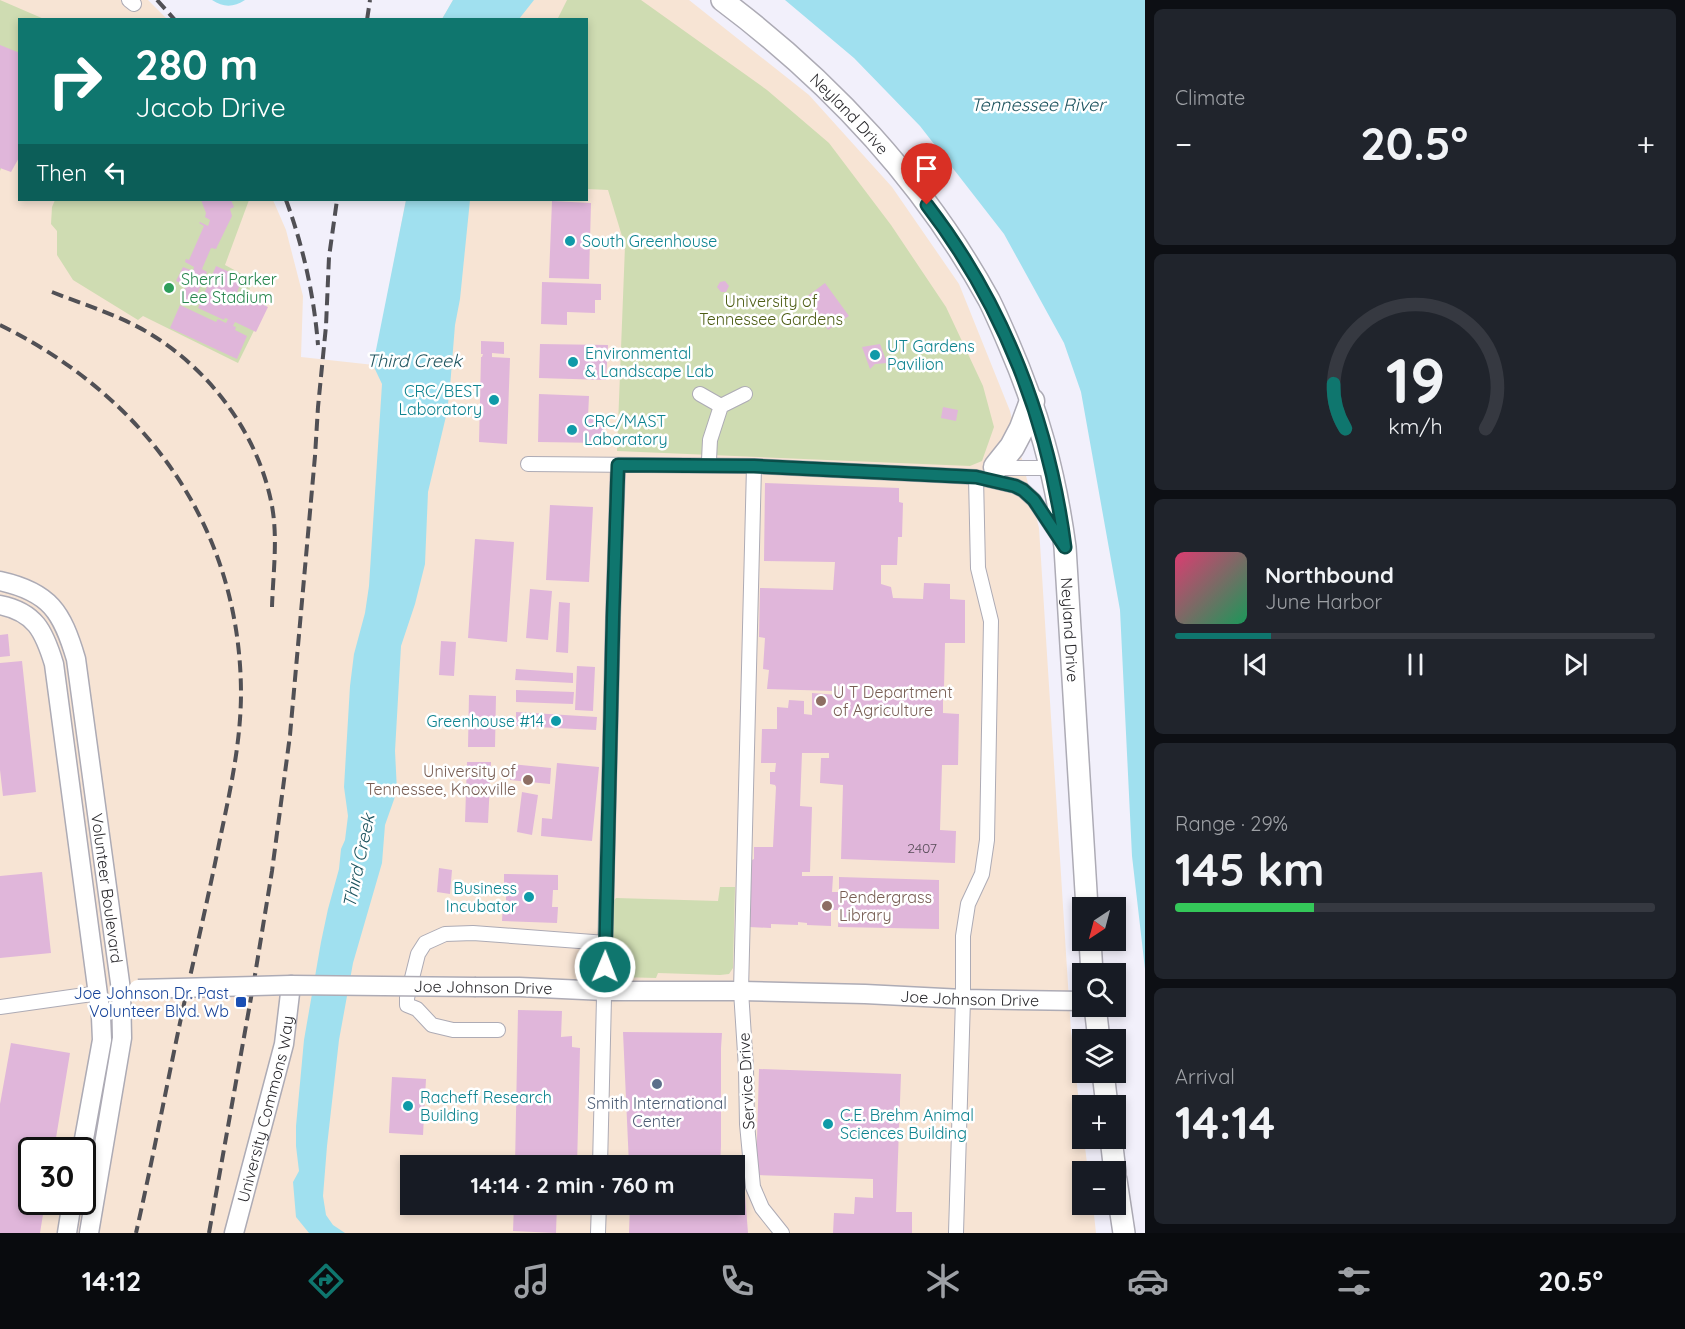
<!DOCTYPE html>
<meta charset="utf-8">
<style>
body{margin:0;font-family:Quicksand,sans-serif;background:#20242c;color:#f1f3f6;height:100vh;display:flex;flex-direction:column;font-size:22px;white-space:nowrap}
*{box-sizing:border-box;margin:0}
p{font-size:20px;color:#9ea1a6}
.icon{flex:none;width:33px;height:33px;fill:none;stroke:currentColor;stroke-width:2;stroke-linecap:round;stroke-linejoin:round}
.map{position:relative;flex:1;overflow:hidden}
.side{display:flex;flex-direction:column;gap:9px;padding:9px;background:#0d0f14;width:540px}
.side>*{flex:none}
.top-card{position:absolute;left:18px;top:18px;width:570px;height:183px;border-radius:0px;box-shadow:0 3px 9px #0003;background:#0f766e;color:#fff;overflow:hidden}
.needle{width:39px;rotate:216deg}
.buttons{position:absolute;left:1072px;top:897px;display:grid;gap:12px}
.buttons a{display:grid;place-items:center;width:54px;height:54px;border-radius:0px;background:#171b24;box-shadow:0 3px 9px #0003;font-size:30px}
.speed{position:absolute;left:18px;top:1137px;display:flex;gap:12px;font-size:30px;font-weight:700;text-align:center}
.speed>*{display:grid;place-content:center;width:78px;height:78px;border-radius:50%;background:#171b24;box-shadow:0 3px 9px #0003;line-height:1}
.speed .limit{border:3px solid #111;border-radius:9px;background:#fff;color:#111}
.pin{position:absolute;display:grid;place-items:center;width:51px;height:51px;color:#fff;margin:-62px -26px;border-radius:50% 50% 50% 0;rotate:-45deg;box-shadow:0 0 6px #0007}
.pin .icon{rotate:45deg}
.me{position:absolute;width:66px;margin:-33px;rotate:1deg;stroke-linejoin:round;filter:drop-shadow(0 0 4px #0008)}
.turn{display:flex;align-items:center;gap:21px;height:126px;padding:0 18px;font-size:27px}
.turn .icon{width:78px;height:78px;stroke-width:2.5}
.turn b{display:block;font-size:42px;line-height:51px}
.then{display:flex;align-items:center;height:57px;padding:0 18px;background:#0003;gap:12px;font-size:22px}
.big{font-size:45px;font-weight:800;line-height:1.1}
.side .tile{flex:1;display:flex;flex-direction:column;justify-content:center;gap:9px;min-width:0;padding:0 21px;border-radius:9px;background:#20242c}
.side .dial{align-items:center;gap:0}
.dial svg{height:156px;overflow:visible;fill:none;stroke:#363941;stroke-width:7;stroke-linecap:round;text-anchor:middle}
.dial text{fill:#f1f3f6;stroke:none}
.song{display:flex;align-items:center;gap:18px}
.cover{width:72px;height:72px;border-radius:9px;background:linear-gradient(135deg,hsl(340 70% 55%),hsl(150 70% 35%))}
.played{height:6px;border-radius:3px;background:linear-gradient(90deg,#0f766e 20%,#363941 20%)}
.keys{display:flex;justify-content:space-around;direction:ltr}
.heat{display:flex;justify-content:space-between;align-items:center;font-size:33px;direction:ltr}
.charge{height:9px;border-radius:4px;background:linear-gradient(90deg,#34c759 29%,#363941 0)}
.trip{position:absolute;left:400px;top:1155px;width:345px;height:60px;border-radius:0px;background:#171b24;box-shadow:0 3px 9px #0003;font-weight:800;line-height:60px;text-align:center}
.tab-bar{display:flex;height:96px;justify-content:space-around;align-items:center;background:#090b0e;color:#9ea1a6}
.tab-bar .icon{width:42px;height:42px}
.tab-bar .current{color:#0f766e}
.tab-bar b{font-size:27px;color:#f1f3f6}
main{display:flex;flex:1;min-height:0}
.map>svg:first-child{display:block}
</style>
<main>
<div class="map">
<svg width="1145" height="1233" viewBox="0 0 1145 1233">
<rect width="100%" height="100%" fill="#f2f0fb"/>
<path fill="#f7e4d4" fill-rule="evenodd" d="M0,0H148L167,19L20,20V200H273L286,230L303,296L301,357L374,365L406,200H586V20L442,19L453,0H689L809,95L892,187L959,284L1010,411L1039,528L1071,1032L1083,1138L1084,1139L1088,1171L1083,1172V1204L1093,1205L1096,1233H0ZM32,1150H82V1202H32ZM411,1166H735V1204H411Z"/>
<path fill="#cfdcb2" d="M0,0L44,19L20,20L19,126L0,171Z
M567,0H641L767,90L829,143L891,225L946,307L983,386L994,427L982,461L970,466L617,451L625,246L608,190L587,189L586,20H557Z
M55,200H249L225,265L253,280L247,296L267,304L238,363L143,316L138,320L73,280L57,255V231L51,224L52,207Z
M720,887H735L733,968L729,974L720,975L658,973L656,978L618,977L613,974L612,903L616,898L718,901Z"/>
<path fill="#a0e0ef" d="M212,0H245C234,7 224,8 212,0Z
M453,0H534L519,19H442Z
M785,0H1145V969L1132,856L1120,610L1081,392L1064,343L1004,234L920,126L854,58Z
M406,200H470L460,299L455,325L450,387L447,412L428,492L425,564L415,604L401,646L395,751L397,791L385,825L382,863L353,963L339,1040L327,1146L323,1196L326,1215L333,1225L345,1233H309L296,1217L293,1182L299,1171L296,1146V1126L304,1040L321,942L328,909L339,869L341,849L345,840L348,816L344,787L350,686L354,654L365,613L369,586L382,384L373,365Z"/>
<path fill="#e0b6da" d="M0,45L20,53V156L11,172L0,168Z
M201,200H231L234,207L230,209L232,216L216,249L211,248L202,269L207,272L193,303L181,298L186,286L176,281L183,267L193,271L194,267L185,262L186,259L189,260L204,226L199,223L200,222L208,226L210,220L205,217L206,213Z
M552,201L591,203L589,279L549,278Z
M216,266L243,278L237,292L268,307L256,332L235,322L233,326L236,327L235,330L247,336L237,359L170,328L180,305L216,322L218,319L226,323L228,319L225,318L224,320L198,308Z
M725,281L729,286L726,292H721L717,287L720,282Z
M542,282L601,284V300H595V313L567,312V325L541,324Z
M825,283L849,316L828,330L805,298Z
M481,341L504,342V354L492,353V357L510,358L507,444L479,442L481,357H482L483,354H481Z
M540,344L608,345L606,380L539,378Z
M880,344L887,363L875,364L870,369L862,347Z
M539,394L589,396L588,417H605L604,443L538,442Z
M943,407L958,410L956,421L941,418Z
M765,483L899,488V502L903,503L902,537H898L897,565H881V584L891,587L893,598L923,599L924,583L950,584V599L965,600V643H945L944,688H933V697L943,698V713L959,714L958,765H942L940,830L956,831L955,863L841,859L843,785L820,783L821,758H829V753H802L800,806L812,807L810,872H802V876H833L832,892H839V877L939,880V929L838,927L839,910H831V926L807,925V923L798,922V925L771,924V928L749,927L752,860L754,859V847H773L776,787L775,785L770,784V772H775L776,763H761L762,729H777V707L788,708L789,700L804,701V714L812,715V693L838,695L839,686H834V691L767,689L769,670L763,669L765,638L759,637L760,588L833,590L835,562L764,561Z
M550,505L593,507L589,582L546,580Z
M475,539L514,542L507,642L468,638Z
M530,589L552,591L548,640L526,638Z
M559,602L570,603L568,653L556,652Z
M8,634L10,656L0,657V635Z
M441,641L456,642L454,676L439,675Z
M22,661L36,792L3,796L0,770V663Z
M577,666L595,667L593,711L575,710Z
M516,669L573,673V683L515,680Z
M516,690L574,692L573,704L516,702Z
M469,695L496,696L495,747H468Z
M516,712L597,717L596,730L516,726Z
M467,762H491L488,823L465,822Z
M557,763L599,767L592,841L541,836L542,818L552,819Z
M511,764L551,768L550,784L510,780Z
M522,792L538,795L532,835L517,832Z
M439,868L452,870L450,894L437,892Z
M42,872L51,953L0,958V876Z
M504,874L558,875V890H553L552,907H558L557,923L502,921L503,905H506V889H504Z
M518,1010L562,1011L561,1037L572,1036V1047L580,1048L577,1166H573L572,1160L559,1159L558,1166H515Z
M623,1032L722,1033L721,1048V1146L720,1166L629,1165Z
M11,1043L70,1053L54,1150H32V1202H45L40,1233H0V1104Z
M759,1069L901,1074L896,1212H912V1233H833L834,1213L854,1214L855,1197L873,1198V1179L756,1175Z
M392,1077L426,1079L423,1135L389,1133Z
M735,1194H745L748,1233H629L630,1204H735Z
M471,1204H482V1214L471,1213Z
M514,1204H557L556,1233L513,1231Z"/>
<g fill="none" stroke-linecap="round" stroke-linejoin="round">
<defs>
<path id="street" d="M129,0L134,4
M700,394L721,406
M709,460L710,440L721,406L745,394
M528,464L754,466L976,477L1015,486L1023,490L1034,500L1060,539
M754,466L741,991L746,1068L747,1124L753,1187L762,1208L782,1233
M994,468H1051
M0,1007L99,993
M498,1030H453L432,1025L417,1009L407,1005V998L418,954L425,943L445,934L473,933L606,943
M600,1166L613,618L618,465
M598,1233L599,1204
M956,1233L963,999V936L968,904L982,874L987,840L991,621L978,568L976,477"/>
<g id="secondary">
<path id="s1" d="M0,581C50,592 62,612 76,659L121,990L122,1038L89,1233"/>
<path d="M0,605C35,612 44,631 54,664L101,1017L102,1040L82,1150"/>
<path id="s2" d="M476,987H519L605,991H741L865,994L963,999L1083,1001"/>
<path d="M67,1233L72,1202"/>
<path id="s3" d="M234,1233L284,1044L291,985"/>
</g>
<g id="primary">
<path id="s4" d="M722,0C830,81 924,182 989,300C996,314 1002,328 1008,342C1038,411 1055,473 1065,547L1087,908"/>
<path d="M1090,940L1092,974"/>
<path d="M1095,1006L1099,1040"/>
<path d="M1103,1072L1107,1106"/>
<path d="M1111,1138L1115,1172"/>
<path d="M1116,1180L1124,1233"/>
</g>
<path id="highway" d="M996,467L1012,447L1022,428L1032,401"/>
</defs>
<use href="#street" stroke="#adabb5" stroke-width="16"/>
<use href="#secondary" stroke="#adabb5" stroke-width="21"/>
<use href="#primary" stroke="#adabb5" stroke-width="24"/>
<use href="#highway" stroke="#adabb5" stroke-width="27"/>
<use href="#street" stroke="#fff" stroke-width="14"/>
<use href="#secondary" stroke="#fff" stroke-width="18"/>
<use href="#primary" stroke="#fff" stroke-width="21"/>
<use href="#highway" stroke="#fff" stroke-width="24"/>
<path stroke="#515055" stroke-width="4" stroke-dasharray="12 6" stroke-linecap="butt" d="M157,0L175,20
M367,20L370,0
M286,200C303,246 314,295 318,345
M52,292C85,305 122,316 152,335C212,372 259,436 272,506C278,539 273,574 272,607
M0,325C146,397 240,527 241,692C241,740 231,787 221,834C212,879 202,924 192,968C172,1056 156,1145 136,1233
M209,1233L254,981L272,871L290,735L315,456L318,407L326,326L329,257L337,200"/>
<defs>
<path id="secondary-bridge" d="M138,989L291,985L476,987"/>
</defs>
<use href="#secondary-bridge" stroke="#adabb5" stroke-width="21" stroke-linecap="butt"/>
<use href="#secondary-bridge" stroke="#fff" stroke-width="18"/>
</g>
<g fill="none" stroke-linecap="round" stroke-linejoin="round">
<defs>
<path id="route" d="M605,967L613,618L618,465L754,466L976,477L1015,486L1023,490L1034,500L1065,547C1049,423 1004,305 927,205"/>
</defs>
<use href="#route" stroke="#0a4d48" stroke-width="15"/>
<use href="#route" stroke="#0f766e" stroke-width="10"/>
</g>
<g fill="#0f9aa8" stroke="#fff" stroke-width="2">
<circle cx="570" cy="241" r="6"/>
<circle cx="875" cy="355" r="6"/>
<circle cx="573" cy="362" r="6"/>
<circle cx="494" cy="400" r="6"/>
<circle cx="572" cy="430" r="6"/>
<circle cx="556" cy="721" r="6"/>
<circle cx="529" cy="897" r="6"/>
<circle cx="408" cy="1106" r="6"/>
<circle cx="828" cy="1124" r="6"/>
</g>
<circle fill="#2e9e5b" stroke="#fff" stroke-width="2" cx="169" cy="288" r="6"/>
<g fill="#8d6e63" stroke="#fff" stroke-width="2">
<circle cx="821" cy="701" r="6"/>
<circle cx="528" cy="780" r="6"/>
<circle cx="827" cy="906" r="6"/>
</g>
<rect fill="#1a4fb4" stroke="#fff" stroke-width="2" x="235" y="996" width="12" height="12" rx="3"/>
<circle fill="#5c6f8a" stroke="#fff" stroke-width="2" cx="657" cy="1084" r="6"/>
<g text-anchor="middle" stroke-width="5" stroke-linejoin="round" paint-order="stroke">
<g font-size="14" fill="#574c58">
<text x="922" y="853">2407</text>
</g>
<g font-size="16" fill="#29282c" stroke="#fff">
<text dy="6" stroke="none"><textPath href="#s4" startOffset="171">Neyland Drive</textPath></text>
<text dy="6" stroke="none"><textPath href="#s4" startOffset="747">Neyland Drive</textPath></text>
<text dy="6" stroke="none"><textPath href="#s1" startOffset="348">Volunteer Boulevard</textPath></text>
<text transform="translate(483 987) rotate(1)" y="6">Joe Johnson Drive</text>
<text dy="6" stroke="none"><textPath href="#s2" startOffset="494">Joe Johnson Drive</textPath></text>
<text transform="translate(746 1081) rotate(-93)" y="6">Service Drive</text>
<text dy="6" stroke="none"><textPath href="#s3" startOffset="128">University Commons Way</textPath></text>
</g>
<g font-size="16" fill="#0d838f" stroke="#fff" text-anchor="start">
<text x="582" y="247">South Greenhouse</text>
<text x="887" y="352">UT Gardens<tspan x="887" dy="18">Pavilion</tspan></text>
<text x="585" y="359">Environmental<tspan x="585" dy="18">&amp; Landscape Lab</tspan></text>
<text x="482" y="397" text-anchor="end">CRC/BEST<tspan x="482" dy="18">Laboratory</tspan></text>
<text x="584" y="427">CRC/MAST<tspan x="584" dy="18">Laboratory</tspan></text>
<text x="544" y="727" text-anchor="end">Greenhouse #14</text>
<text x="517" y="894" text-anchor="end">Business<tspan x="517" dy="18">Incubator</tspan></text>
<text x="420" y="1103">Racheff Research<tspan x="420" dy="18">Building</tspan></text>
<text x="840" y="1121">C.E. Brehm Animal<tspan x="840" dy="18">Sciences Building</tspan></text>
</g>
<g font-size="16" fill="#27864d" stroke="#fff" text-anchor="start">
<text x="181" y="285">Sherri Parker<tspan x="181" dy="18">Lee Stadium</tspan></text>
</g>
<g font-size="16" fill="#4e5e16" stroke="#fff">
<text x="771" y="307">University of<tspan x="771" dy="18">Tennessee Gardens</tspan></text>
</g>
<g font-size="16" fill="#785e54" stroke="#fff" text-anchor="start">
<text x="833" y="698">U T Department<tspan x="833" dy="18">of Agriculture</tspan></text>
<text x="516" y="777" text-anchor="end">University of<tspan x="516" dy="18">Tennessee, Knoxville</tspan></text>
<text x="839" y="903">Pendergrass<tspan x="839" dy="18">Library</tspan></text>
</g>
<g font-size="16" fill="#164399" stroke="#fff" text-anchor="end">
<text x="229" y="999">Joe Johnson Dr. Past<tspan x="229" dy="18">Volunteer Blvd. Wb</tspan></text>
</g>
<g font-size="16" fill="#4e5e75" stroke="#fff">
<text x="657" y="1109">Smith International<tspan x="657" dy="18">Center</tspan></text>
</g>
<g font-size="18" font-style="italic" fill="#1e545f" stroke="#fff">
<text x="1038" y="111">Tennessee River</text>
<text x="414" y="367">Third Creek</text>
<text transform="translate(359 861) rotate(-78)" y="6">Third Creek</text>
</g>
</g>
</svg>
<div class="buttons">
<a><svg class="needle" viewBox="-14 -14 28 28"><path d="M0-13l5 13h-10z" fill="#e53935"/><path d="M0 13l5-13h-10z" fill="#9ea1a6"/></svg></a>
<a><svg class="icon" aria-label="search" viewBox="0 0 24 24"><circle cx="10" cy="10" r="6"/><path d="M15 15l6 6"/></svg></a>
<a><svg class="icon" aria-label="layers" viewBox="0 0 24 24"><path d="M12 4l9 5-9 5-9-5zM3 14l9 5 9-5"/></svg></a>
<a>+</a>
<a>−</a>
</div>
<div class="speed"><div class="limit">30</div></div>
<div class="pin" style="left:927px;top:205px;background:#d93025"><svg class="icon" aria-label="arrive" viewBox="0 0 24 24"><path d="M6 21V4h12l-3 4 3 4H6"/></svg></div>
<svg class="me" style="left:605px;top:967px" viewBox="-20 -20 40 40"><circle r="17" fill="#0f766e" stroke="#fff" stroke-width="3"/><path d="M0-11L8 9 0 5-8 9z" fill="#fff"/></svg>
<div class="trip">14:14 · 2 min · 760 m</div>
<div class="top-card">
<div class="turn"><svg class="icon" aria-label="right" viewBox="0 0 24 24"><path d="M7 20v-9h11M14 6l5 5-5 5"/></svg><div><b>280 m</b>Jacob Drive</div></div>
<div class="then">Then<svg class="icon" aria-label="left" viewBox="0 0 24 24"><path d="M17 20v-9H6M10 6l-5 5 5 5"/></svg></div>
</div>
</div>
<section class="side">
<div class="tile"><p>Climate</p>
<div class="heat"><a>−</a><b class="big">20.5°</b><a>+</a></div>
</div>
<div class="tile dial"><svg viewBox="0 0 100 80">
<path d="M14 69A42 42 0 1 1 86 69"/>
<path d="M14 69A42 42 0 0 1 8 46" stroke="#0f766e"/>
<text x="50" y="56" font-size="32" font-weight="700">19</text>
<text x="50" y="72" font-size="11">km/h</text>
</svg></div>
<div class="tile">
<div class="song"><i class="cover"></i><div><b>Northbound</b><p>June Harbor</p></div></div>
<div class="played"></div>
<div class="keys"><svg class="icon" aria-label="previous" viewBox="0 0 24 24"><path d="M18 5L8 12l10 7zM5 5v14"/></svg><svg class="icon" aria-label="pause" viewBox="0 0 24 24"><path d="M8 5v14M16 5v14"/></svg><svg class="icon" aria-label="next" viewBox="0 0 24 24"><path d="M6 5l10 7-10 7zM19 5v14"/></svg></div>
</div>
<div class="tile"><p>Range · 29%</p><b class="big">145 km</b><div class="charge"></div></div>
<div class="tile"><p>Arrival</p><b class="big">14:14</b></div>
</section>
</main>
<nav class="tab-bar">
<b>14:12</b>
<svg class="icon current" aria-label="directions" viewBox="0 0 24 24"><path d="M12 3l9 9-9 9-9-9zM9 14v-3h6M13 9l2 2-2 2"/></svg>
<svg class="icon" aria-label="music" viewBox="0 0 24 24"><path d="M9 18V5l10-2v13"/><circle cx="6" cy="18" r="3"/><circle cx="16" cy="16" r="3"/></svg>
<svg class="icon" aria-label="phone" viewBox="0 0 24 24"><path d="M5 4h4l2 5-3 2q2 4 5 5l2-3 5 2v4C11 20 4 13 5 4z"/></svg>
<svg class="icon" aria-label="climate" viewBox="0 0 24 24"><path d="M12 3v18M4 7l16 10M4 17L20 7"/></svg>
<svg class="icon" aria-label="car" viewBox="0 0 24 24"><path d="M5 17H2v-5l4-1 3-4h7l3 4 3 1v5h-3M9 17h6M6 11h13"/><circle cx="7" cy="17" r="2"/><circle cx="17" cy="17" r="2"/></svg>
<svg class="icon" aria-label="filters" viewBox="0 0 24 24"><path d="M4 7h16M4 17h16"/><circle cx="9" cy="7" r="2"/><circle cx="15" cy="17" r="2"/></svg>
<b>20.5°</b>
</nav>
